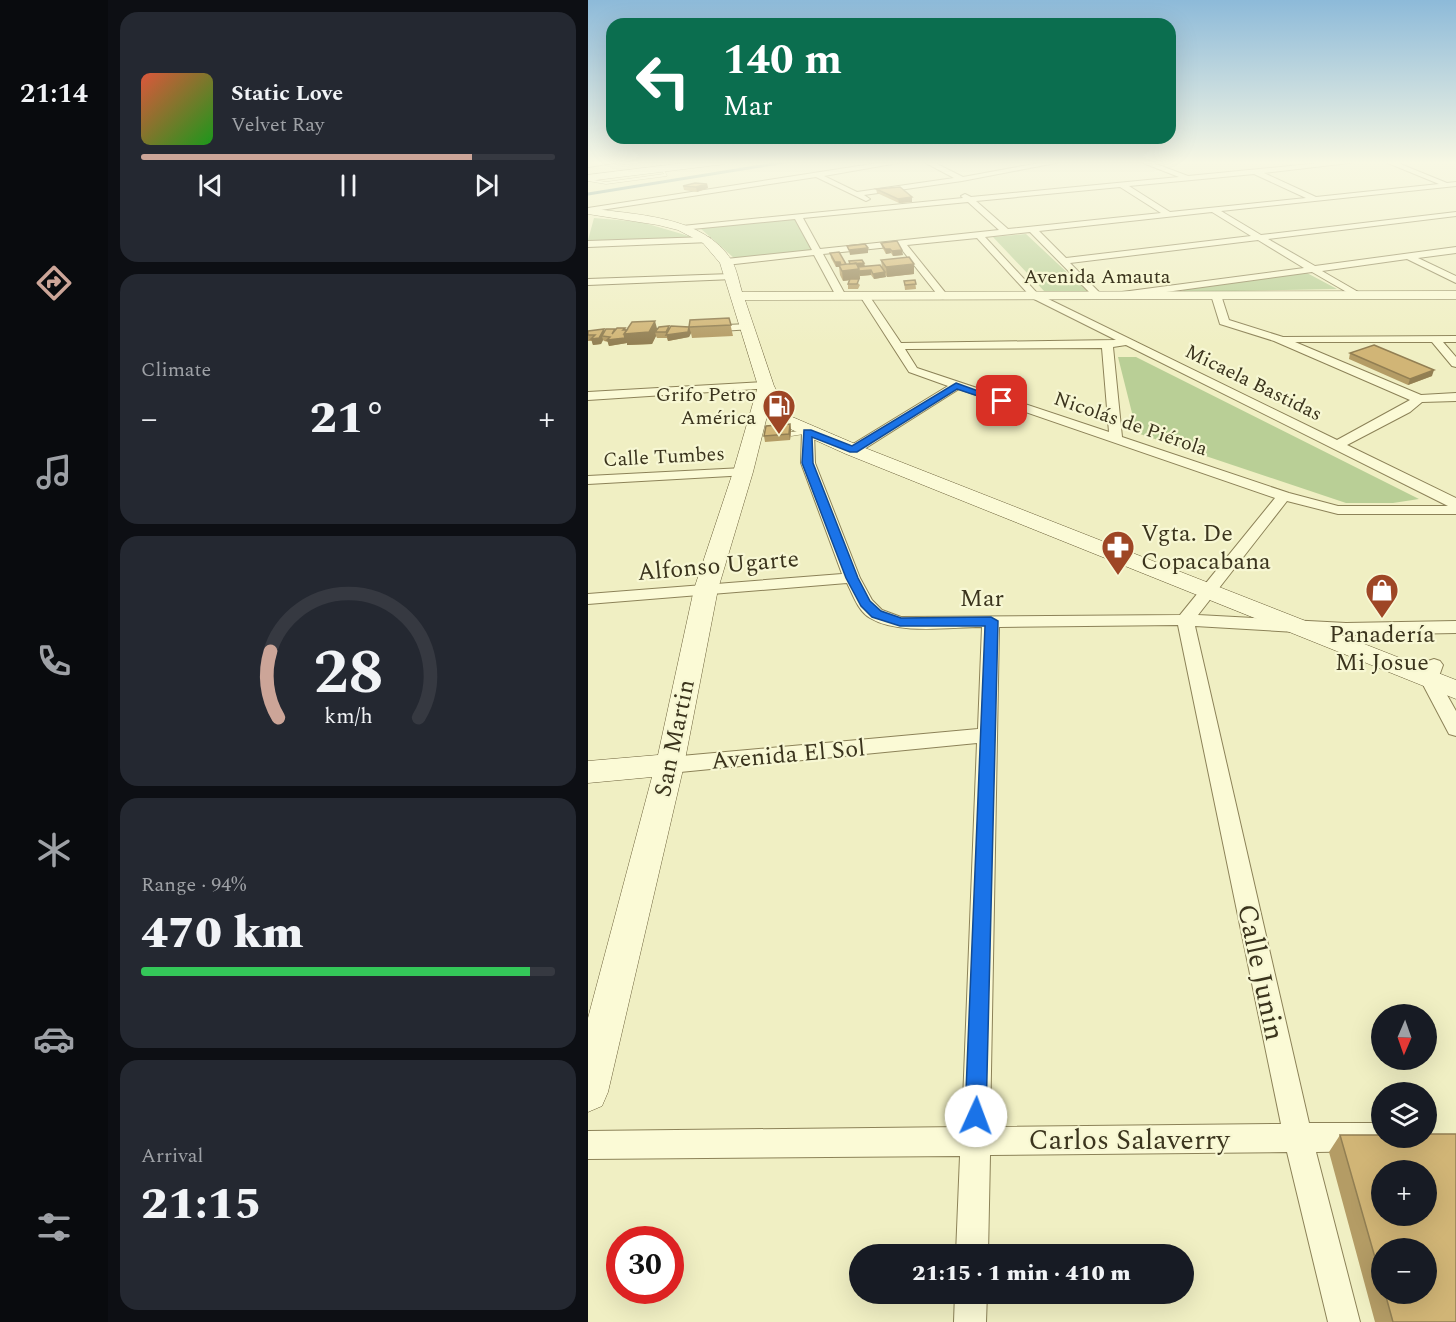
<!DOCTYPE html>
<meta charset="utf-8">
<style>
body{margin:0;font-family:Spectral,serif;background:#242831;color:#f1f3f6;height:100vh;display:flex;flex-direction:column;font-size:22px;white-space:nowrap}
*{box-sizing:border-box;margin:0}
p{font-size:20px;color:#9ea1a6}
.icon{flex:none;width:33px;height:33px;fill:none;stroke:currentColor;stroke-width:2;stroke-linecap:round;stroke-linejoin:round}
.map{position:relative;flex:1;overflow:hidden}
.sheet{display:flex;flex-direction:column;gap:12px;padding:12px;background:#0d0f14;width:480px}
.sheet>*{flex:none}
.hud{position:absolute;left:18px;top:18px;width:570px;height:126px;border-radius:18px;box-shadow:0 6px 24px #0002;background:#0b6e4f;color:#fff;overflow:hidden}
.needle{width:39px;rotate:182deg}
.fabs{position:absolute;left:783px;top:1004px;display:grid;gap:12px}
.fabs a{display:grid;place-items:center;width:66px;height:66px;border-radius:50%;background:#171b24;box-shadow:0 6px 24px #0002;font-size:30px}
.speed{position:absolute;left:18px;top:1226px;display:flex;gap:12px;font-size:30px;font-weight:700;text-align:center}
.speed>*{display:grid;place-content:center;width:78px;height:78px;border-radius:50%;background:#171b24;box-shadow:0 6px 24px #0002;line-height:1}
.speed .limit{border:9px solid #d22;background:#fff;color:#111}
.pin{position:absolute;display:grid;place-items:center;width:51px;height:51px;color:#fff;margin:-26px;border-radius:12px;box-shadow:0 3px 9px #0006}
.me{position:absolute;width:66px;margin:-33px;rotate:2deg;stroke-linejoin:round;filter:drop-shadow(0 0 4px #0008)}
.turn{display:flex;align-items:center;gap:21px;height:126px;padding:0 18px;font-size:27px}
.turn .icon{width:78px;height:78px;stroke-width:2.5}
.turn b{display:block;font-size:42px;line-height:51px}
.big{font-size:45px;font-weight:800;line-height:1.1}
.sheet .card{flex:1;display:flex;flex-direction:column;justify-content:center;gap:9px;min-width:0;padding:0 21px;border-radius:18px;background:#242831}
.sheet .dial{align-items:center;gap:0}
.dial svg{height:156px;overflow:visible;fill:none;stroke:#363941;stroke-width:7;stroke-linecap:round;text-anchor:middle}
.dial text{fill:#f1f3f6;stroke:none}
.song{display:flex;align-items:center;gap:18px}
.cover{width:72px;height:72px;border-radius:9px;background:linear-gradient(135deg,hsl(10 70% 55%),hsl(120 70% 35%))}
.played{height:6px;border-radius:3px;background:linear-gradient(90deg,#cca598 80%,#363941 80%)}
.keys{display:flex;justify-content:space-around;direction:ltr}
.heat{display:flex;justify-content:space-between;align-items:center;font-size:33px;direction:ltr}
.charge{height:9px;border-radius:4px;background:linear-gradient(90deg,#34c759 94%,#363941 0)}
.trip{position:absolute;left:261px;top:1244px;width:345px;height:60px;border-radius:30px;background:#171b24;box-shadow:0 6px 24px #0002;font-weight:800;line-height:60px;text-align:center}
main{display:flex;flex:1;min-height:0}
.tab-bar{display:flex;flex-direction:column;width:108px;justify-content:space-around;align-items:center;background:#090b0e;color:#9ea1a6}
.tab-bar .icon{width:42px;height:42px}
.tab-bar .on{color:#cca598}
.tab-bar b{font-size:27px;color:#f1f3f6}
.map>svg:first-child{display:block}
</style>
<main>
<nav class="tab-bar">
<b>21:14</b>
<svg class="icon on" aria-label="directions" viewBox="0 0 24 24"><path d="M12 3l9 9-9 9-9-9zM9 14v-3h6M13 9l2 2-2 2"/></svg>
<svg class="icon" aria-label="music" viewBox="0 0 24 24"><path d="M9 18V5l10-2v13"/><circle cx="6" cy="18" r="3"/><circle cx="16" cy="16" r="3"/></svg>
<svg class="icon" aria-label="phone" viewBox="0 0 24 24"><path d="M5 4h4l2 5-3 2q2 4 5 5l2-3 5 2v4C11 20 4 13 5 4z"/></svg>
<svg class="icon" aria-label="climate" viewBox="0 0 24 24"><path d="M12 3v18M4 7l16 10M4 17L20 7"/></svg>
<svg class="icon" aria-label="car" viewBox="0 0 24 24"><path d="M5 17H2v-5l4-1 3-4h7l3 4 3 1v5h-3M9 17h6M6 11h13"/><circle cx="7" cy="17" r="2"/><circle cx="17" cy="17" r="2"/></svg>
<svg class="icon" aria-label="filters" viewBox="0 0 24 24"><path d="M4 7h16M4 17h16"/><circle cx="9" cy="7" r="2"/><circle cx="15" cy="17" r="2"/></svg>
</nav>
<section class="sheet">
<div class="card">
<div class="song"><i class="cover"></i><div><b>Static Love</b><p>Velvet Ray</p></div></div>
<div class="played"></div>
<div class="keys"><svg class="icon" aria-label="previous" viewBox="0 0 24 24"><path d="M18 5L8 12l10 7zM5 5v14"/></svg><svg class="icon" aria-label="pause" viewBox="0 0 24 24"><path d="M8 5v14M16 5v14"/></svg><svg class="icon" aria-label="next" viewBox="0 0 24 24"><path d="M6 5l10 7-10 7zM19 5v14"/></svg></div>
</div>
<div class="card"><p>Climate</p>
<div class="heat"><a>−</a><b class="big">21°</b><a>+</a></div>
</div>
<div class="card dial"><svg viewBox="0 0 100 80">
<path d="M14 69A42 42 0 1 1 86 69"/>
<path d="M14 69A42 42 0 0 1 10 35" stroke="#cca598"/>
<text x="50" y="56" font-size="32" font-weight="700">28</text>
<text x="50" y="72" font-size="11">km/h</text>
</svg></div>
<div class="card"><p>Range · 94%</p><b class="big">470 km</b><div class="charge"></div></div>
<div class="card"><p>Arrival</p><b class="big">21:15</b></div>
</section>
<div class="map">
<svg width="868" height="1322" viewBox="0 0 868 1322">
<rect width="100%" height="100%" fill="#f0efc3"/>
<path fill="#b9cf96" d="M6,218L53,222L111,239L0,240Z
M207,219L225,252L146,258L112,228Z
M438,234L500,292H457L405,237Z
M719,273L749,289L596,292L594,288Z
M530,357H548L831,499L805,503H758L549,433Z"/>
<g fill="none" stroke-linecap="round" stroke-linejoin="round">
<path stroke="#6b9192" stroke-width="3" d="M0,194L204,161"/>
<defs>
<path id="lane" d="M75,168L79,176L18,184L0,181V179L18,182L76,174L73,169Z
M220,430L223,432L222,433L203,436L200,434L203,432Z"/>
<path id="street" d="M15,161H39L0,167V163Z
M303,161H321L236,176L269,192L366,178L334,161H343L375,177L462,161H478L374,181L276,195L282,199L278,201L228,177L0,212V208Z
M550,161H560L600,176L752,161H778L676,173L728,197L851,184L795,161H805L859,183L868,182V186L633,211L673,235L868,212V216L680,239L727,266L868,247V253L830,258L868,276V283L819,259L734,271L772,293L774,295L769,298L724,272L534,298L529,295L534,292L716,268L670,240L482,263L512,293V297H506L442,232L397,237L450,294L749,440L822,400L686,341L632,324L623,295L625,293L633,295L641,320L695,337L868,336V342H855L868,357V367L864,366L844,342H707L833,395L868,393V401L834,402L822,412L759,445L868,498V514H750L699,501L610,615L758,623L868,621V633L758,635L607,626L721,1123H794V1137H808L804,1147L794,1151L728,1152L772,1322H740L699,1152L402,1155L400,1254H368L372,1156L0,1159V1131L374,1127L389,743L82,773L75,770L72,765L75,760L82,757L390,729L394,627C362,627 310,635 282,618C270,611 265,595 259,583L0,604V594L254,574L213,463L214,432L220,428L226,432L227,463L272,578L284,600L294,610L313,617L592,615L687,498L371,389L270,453H260L258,450L260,447L360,386L321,372L272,296L274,294H280L313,343L528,340L444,298L389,238L319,245L360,296L355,299L352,298L311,246L235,254L258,296L253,299L248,296L226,255L138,265L134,262L138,259L224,250L207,219L94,230L90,228L94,226L375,198L373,196L377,194L383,197L591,177ZM666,174L718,198L582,212L541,186ZM532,187L573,213L420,229L388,201ZM380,202L411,230L232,249L215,218ZM624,212L663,236L478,258L451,231ZM538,345L860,506H750L701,493L534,437L525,347ZM514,348L521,432L329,368L317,349ZM590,625L693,1124L402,1127L411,627Z
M119,237L122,238V242L0,247V241Z
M143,274L148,277L146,279L0,285V279Z
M159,324L164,327L163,329L119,332L114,329L119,326Z
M178,382L184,386L182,388L0,400V392Z
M155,468L162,472L160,475L0,484V476Z
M846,659L852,661L855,665L850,679L868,711V736L861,734L832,679L840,661Z
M367,1293H399L398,1322H366Z"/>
<path id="secondary" d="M112,161H142L137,164L0,181V175Z
M0,208C47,215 116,215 144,261C149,270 151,282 154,292L868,291V299L157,300L186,386L202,416L272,446L868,680V699L258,454L189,423L181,408L165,472L130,589L96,765L20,1092L14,1106L0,1112V1018L64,777L0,783V761L70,755L106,589L145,472L170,386L132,263L115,243L90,230L70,225L0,214Z"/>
</defs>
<use href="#lane" stroke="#8c8258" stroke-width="1"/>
<use href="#street" stroke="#8c8258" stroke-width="2"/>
<use href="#secondary" stroke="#6d623c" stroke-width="1"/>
<use href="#lane" fill="#fbfad6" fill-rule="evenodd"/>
<use href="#street" fill="#fbfad6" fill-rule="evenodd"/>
<use href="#secondary" fill="#fbfad6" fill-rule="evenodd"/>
</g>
<path fill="#b49c65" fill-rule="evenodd" d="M119,184L120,188L109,192L96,190L95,186Z
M288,189L324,197V202L311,203L289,193Z
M293,243L315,255L305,256L303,253L298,254L294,247Z
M242,253L258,264H261V261L276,263L277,267L294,268L293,260L326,274L299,277L297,274L298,277L286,279L283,275L272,276V279H266L272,285L270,289H260V284L261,280L255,281L252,275L251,267H248L243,258Z
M327,280L328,289L317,290L316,281Z
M141,318L145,336L104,338L103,333L101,337L80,341L79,338H69L68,336L64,344L39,345V343L21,346L20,342L16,341L15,340L13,344L5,345L4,341H0V331H17L27,329L28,330L37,328L38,330L81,329L101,327Z
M762,353L844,376L820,385L761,359Z
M202,424L203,430L202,440L177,442L176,436Z
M752,1135L868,1322H787L741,1152ZM794,1248L838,1293H794Z"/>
<path fill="#927f53" d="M119,184L120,188L109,192L108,187Z
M324,197V202L311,203L310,199Z
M280,248V253L262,255L261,250Z
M297,249H302L303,253L298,254Z
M314,250L315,255L305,256L304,251Z
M247,262H252V267L251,265V267H248Z
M276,263L277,268L263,269V264Z
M326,264V274L299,277L298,267Z
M271,269L272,279L255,281L254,271Z
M283,270V275L272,276L271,271Z
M297,272L298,277L286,279L285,274Z
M67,321L70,332H67L68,336L64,344L39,345V343L21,346L19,340L27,329L29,334L37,328L39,334Z
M81,326L82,332L101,327L103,333L101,337L80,341L78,332Z
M16,329L18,335L14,336L15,340L13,344L5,345L3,339Z
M846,370L844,376L820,385L822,379Z
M202,424L203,430L202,440L201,434Z"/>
<path fill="#d1b576" stroke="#927f53" stroke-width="1.5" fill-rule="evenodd" d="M107,183L119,184L108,187L95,186Z
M312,187L324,197L310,199L288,189Z
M309,241L314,250L304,251L302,249H297L293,243Z
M277,244L280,248L261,250L259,246Z
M251,252L258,264L253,265L252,262H247L242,253Z
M321,257L326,264L298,267L293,260Z
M274,260L276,263L262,264L261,261Z
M268,263L271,269L254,271L251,265Z
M292,265L297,272L285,274L283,270L271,271L270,267Z
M262,279H271L269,284H260Z
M327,280L328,284L317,285L316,281Z
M141,318L143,325L101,327L102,320Z
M67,321L61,332L36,334L44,322Z
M81,326L78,332H67L71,327Z
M83,326L101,327L100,332L78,335Z
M29,328H37L35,330H39L36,334L37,338L19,340L22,337L14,336L18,329H27L24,334Z
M16,329L11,338L3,339L7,335H0V331Z
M786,345L846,370L822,379L762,353Z
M202,424L201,434L176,436L178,426Z
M838,1134H868V1322H805L797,1293H838V1248H794V1282L752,1135H794V1137H838ZM794,1170H838V1215H794Z"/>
<linearGradient id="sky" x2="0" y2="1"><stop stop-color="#8dbad9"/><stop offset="0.47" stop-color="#f8f8e4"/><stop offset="1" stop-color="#f8f8e4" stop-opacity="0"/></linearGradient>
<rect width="868" height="346" fill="url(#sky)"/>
<path fill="#1a73e8" stroke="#114b97" stroke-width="1.5" d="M368,383L418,401L414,404L369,389L269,452H262L224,437L225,463L270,578L282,601L293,611L313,618L403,617L410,621L398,1116L395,1124L388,1127L380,1124L377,1116L397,626H312L284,617L273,606L258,578L214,463L216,430H223L264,446Z"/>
<defs>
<symbol id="fuel-pin" viewBox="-11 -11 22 30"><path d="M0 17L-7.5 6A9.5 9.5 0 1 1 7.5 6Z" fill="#9e4625" stroke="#f7f7d3"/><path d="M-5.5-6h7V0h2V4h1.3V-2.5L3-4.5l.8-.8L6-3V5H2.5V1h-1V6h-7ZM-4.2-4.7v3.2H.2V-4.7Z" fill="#fff"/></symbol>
<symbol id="pharmacy-pin" viewBox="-11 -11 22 30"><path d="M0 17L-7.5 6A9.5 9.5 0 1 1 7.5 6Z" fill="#9e4625" stroke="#f7f7d3"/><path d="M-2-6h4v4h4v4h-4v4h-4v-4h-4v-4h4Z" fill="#fff"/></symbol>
<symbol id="shop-pin" viewBox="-11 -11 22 30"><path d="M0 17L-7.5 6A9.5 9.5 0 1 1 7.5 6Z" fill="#9e4625" stroke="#f7f7d3"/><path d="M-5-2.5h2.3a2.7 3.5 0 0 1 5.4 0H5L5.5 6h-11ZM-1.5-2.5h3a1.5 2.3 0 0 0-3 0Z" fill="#fff"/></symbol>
</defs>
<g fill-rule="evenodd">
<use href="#fuel-pin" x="172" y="387" width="38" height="52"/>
<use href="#pharmacy-pin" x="511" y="528" width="38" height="52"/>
<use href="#shop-pin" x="775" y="571" width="38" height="52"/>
</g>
<g text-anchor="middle" stroke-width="4.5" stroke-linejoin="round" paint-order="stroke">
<g font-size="20" fill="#3b341d" stroke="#f7f7d3">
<text x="509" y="283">Avenida Amauta</text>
<text transform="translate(666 382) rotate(26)" y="7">Micaela Bastidas</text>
<text transform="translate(543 423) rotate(19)" y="7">Nicolás de Piérola</text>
<text transform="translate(76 456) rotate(-3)" y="7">Calle Tumbes</text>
</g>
<g font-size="20" fill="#3b341d" stroke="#f7f7d3" text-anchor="end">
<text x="168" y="401">Grifo Petro<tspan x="168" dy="23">América</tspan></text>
</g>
<g font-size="24" fill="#3b341d" stroke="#f7f7d3" text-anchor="start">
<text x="553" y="541">Vgta. De<tspan x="553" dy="28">Copacabana</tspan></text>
<text x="794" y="642" text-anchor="middle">Panadería<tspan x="794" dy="28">Mi Josue</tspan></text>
</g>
<g font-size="24" fill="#3b341d" stroke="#f7f7d3">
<text transform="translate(130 565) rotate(-5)" y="8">Alfonso Ugarte</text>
<text x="394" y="606">Mar</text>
<text transform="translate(86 738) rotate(-78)" y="8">San Martin</text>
<text transform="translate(200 754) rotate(-5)" y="8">Avenida El Sol</text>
</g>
<g font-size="28" fill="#3b341d" stroke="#f7f7d3">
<text transform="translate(674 972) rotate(78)" y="10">Calle Junin</text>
<text x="541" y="1149">Carlos Salaverry</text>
</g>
</g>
</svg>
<div class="fabs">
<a><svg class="needle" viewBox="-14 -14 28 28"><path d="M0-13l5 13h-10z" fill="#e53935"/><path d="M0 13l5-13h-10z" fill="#9ea1a6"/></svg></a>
<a><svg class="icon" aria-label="layers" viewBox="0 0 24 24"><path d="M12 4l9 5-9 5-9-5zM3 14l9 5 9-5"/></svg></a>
<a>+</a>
<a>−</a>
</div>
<div class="speed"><div class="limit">30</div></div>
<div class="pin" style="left:414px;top:401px;background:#d93025"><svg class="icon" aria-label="arrive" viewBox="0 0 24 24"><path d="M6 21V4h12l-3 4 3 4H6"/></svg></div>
<svg class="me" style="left:388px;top:1116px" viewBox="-20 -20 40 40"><circle r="19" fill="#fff"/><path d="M0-13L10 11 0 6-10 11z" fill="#1a73e8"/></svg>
<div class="trip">21:15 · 1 min · 410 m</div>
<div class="hud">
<div class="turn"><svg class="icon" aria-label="left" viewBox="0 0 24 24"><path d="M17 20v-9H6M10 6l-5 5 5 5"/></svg><div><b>140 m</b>Mar</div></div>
</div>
</div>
</main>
